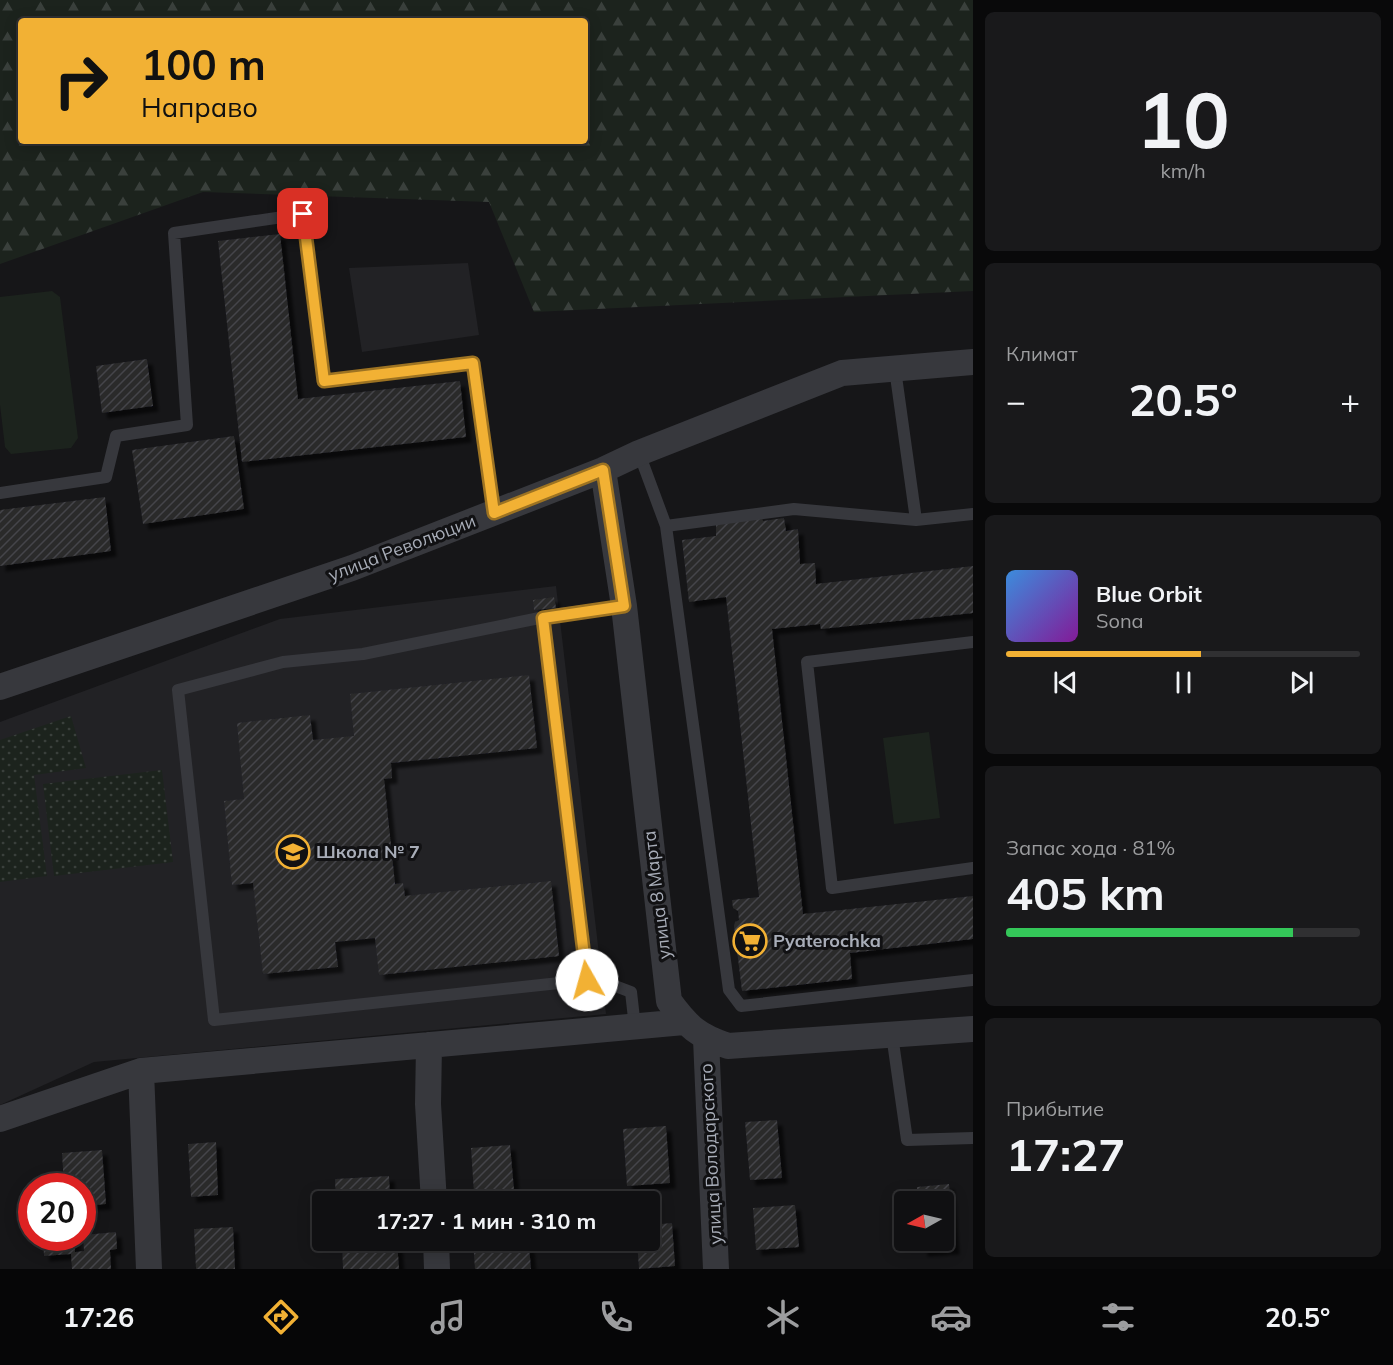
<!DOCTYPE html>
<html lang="ru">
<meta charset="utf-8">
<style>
body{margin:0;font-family:Mulish,sans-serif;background:#19191b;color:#f1f3f6;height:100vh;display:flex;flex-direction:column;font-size:22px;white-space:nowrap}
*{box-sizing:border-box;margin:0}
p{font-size:20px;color:#9c9d9f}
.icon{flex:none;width:33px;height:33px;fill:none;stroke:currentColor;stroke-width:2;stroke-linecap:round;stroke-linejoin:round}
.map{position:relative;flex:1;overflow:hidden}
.side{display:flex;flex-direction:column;gap:12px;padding:12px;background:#09090a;width:420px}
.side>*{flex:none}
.top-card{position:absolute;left:18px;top:18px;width:570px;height:126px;border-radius:6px;box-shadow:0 3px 15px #0003,0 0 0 2px #303032;background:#f2b134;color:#111;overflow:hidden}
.needle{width:39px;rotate:262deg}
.fabs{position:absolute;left:894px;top:1191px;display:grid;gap:12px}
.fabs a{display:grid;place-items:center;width:60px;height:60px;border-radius:6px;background:#101012;box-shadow:0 3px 15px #0003,0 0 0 2px #303032;font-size:30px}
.speed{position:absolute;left:18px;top:1173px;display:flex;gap:12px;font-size:30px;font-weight:700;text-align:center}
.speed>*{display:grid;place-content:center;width:78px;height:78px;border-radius:50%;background:#101012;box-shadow:0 3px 15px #0003,0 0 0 2px #303032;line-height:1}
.speed .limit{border:9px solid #d22;background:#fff;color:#111}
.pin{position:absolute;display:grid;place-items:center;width:51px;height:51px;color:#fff;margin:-26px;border-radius:12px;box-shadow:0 3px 9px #0006}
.me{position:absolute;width:66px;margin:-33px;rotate:353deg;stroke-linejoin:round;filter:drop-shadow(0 0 4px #0008)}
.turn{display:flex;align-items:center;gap:21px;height:126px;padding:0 24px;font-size:27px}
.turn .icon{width:78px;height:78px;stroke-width:2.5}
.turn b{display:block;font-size:42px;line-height:51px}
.big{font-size:45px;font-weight:700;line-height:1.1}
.side .widget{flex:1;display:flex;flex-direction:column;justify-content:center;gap:9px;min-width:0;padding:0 21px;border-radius:9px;background:#19191b}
.side .dial{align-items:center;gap:0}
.dial b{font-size:78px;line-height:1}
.song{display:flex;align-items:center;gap:18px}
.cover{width:72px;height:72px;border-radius:9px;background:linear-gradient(135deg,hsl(210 70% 55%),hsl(290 70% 35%))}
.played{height:6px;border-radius:3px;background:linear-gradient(90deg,#f2b134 55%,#303032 55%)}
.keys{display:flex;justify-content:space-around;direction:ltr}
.heat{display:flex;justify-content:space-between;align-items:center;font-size:33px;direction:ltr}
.charge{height:9px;border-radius:4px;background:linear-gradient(90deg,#34c759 81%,#303032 0)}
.trip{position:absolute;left:312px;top:1191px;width:348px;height:60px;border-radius:6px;background:#101012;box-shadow:0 3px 15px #0003,0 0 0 2px #303032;font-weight:700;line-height:60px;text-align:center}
.tabs{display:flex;height:96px;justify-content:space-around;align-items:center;background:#060607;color:#9c9d9f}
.tabs .icon{width:42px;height:42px}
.tabs .selected{color:#f2b134}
.tabs b{font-size:27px;color:#f1f3f6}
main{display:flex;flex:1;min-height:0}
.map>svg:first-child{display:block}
</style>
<main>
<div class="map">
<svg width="973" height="1269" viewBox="0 0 973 1269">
<defs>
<pattern id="forest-firs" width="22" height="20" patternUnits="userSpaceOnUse" patternTransform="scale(1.5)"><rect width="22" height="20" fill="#1c231d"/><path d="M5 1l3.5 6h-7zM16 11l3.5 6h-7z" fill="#3a403c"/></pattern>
<pattern id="park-dots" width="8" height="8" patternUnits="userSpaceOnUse" patternTransform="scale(1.5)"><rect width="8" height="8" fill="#1c231d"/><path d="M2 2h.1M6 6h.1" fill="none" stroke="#3a403c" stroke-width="1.8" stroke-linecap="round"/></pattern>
<pattern id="building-hatch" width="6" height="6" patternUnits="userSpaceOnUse" patternTransform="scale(1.5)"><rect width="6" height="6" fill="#29292c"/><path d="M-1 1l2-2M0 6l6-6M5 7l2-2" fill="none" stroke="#454548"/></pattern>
<filter id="shadow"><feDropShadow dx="5.5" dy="5.5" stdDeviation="1.5" flood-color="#0009"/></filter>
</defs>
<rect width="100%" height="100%" fill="#161618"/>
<path fill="#222225" d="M468,263L479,335L362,352L349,268Z
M556,586L606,1014L94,1062L0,1105V722L280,619Z"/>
<path fill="url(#forest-firs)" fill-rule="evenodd" d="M0,0H973V291L534,312L489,202L203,192L0,264ZM21,21H585V141H21Z"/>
<path fill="url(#park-dots)" d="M71,716L86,768L34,775L47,876L0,882V740Z
M162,770L173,862L54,876L43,784Z"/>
<path fill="#1c231d" d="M52,291L60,297L78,438L71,448L11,454L5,447L0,405V297Z
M929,732L940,818L894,824L883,738Z"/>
<path fill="url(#building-hatch)" filter="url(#shadow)" d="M280,234L298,399L460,381L466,437L242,462L218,241Z
M147,359L153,406L102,413L96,366Z
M234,436L244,509L143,524L132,450Z
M105,497L111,551L0,566V510Z
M762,518L763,521L784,518L786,531L798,529L800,564L815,563L816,584L973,566V613L821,629L820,624L772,629L803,914L973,896V939L850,953L852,979L742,991L734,926L735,922L739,920L738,911L733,908L732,900L759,897L726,597L689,602L682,540L716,536V523Z
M554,597L556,608L534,610L533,600Z
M529,675L537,748L391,763L392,778L384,779L395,884L403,883L405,896L551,881L559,956L379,975L375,938L335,942L338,967L263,974L253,883L232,885L224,801L244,799L237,723L310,715L313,740L354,736L350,694Z
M777,1120L782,1178L750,1180L745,1122Z
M666,1126L670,1183L627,1186L623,1129Z
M216,1142L218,1195L191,1197L188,1144Z
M510,1145L514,1190L474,1193L471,1148Z
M102,1150L106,1204L82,1206V1186H64L62,1153Z
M389,1176L390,1199L336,1202L335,1179Z
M949,1184L954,1249L922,1251L921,1240H944V1202H918L917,1187Z
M795,1205L799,1247L756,1250L753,1208Z
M672,1223L675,1266L639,1269L637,1240H650V1225Z
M233,1227L235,1269H196L194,1229Z
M116,1232L117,1249L110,1250L111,1269H72L71,1254L44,1256L43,1238H75V1252L84,1251L83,1235Z
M473,1240H502V1248L529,1246L531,1269H475Z
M397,1241L399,1269H343L342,1244Z"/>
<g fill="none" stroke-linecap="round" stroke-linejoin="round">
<path stroke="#37383d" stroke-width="12" d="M895,369L916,520
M639,453L666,526
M0,493L106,477L116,436L187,425L174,233L303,214L324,381L473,363L494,513
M973,514L916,520L794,509L666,526L729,990L741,1006L973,980
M624,606L559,614L363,654L283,662L178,690L214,1020L587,980L602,981L631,992L635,1027
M543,618L587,980
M973,642L807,662L832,888L973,868
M892,1035L907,1140L973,1138"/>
<path stroke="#37383d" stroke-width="26" d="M603,470L624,606L669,1001C688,1027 698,1036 728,1046L973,1029
M0,687L352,568L603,470L639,453L842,373L973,362
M706,1039L716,1269
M429,1045L428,1104L434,1202
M141,1071L149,1269
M0,1119L141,1071L684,1022
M436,1240L437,1269"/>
</g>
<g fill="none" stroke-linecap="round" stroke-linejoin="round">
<defs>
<path id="route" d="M303,214L324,381L473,363L494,513L603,470L624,606L543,618L587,980"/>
</defs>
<use href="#route" stroke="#9d7322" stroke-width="15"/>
<use href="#route" stroke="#f2b134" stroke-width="10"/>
</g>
<defs>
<symbol id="school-ring" viewBox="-11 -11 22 22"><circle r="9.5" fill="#111113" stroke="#f2b134" stroke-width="1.5"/><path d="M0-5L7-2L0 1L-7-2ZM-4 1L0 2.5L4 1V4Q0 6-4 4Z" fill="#f2b134"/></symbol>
<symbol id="supermarket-ring" viewBox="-11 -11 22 22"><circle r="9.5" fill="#111113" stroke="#f2b134" stroke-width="1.5"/><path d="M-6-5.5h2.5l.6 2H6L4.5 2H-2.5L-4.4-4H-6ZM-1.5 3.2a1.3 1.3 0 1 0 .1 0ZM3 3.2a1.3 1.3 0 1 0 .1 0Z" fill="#f2b134"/></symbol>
</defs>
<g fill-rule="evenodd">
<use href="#school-ring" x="274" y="833" width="38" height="38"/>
<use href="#supermarket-ring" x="731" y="922" width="38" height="38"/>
</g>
<g text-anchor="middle" stroke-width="6" stroke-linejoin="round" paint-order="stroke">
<g font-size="18" fill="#a8adb8" stroke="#111113">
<text transform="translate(402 548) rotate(-21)" y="6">улица Революции</text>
<text transform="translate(657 895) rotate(-97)" y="6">улица 8 Марта</text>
<text transform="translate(711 1154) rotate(-93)" y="6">улица Володарского</text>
</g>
<g font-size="18" font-weight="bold" fill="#a8adb8" stroke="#111113" text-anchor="start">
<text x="316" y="858">Школа № 7</text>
<text x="773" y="947">Pyaterochka</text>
</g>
</g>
</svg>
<div class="fabs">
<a><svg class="needle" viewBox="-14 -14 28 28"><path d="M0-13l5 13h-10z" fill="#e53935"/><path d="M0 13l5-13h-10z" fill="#9c9d9f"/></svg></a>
</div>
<div class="speed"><div class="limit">20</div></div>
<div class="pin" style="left:303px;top:214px;background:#d93025"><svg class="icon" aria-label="arrive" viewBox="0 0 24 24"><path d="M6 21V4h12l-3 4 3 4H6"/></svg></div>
<svg class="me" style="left:587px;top:980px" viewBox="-20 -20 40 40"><circle r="19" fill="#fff"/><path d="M0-13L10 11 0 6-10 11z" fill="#f2b134"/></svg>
<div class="trip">17:27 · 1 мин · 310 m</div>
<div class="top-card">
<div class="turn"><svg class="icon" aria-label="right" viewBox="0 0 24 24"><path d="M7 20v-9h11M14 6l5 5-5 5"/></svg><div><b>100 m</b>Направо</div></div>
</div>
</div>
<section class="side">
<div class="widget dial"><b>10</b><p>km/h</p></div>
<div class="widget"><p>Климат</p>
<div class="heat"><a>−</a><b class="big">20.5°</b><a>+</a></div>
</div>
<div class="widget">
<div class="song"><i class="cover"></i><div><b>Blue Orbit</b><p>Sona</p></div></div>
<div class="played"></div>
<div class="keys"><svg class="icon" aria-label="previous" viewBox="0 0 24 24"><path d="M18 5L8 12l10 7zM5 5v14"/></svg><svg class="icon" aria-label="pause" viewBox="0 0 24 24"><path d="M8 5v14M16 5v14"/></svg><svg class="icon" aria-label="next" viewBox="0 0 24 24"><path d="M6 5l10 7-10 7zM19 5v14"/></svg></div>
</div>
<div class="widget"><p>Запас хода · 81%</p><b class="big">405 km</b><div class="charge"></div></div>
<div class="widget"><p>Прибытие</p><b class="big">17:27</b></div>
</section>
</main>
<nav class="tabs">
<b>17:26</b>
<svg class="icon selected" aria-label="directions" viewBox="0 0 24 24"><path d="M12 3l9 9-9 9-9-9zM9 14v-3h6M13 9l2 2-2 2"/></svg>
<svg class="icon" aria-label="music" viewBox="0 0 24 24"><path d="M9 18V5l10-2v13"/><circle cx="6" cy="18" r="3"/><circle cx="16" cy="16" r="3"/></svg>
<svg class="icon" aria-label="phone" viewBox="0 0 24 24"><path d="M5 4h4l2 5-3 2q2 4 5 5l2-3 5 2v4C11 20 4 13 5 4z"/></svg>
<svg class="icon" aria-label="climate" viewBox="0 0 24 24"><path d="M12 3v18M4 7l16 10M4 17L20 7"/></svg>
<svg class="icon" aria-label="car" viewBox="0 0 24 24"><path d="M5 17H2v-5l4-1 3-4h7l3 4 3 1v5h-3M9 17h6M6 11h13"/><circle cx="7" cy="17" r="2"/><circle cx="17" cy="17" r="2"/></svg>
<svg class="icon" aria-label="filters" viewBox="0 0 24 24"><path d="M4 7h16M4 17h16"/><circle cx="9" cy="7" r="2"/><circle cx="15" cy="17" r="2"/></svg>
<b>20.5°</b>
</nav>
